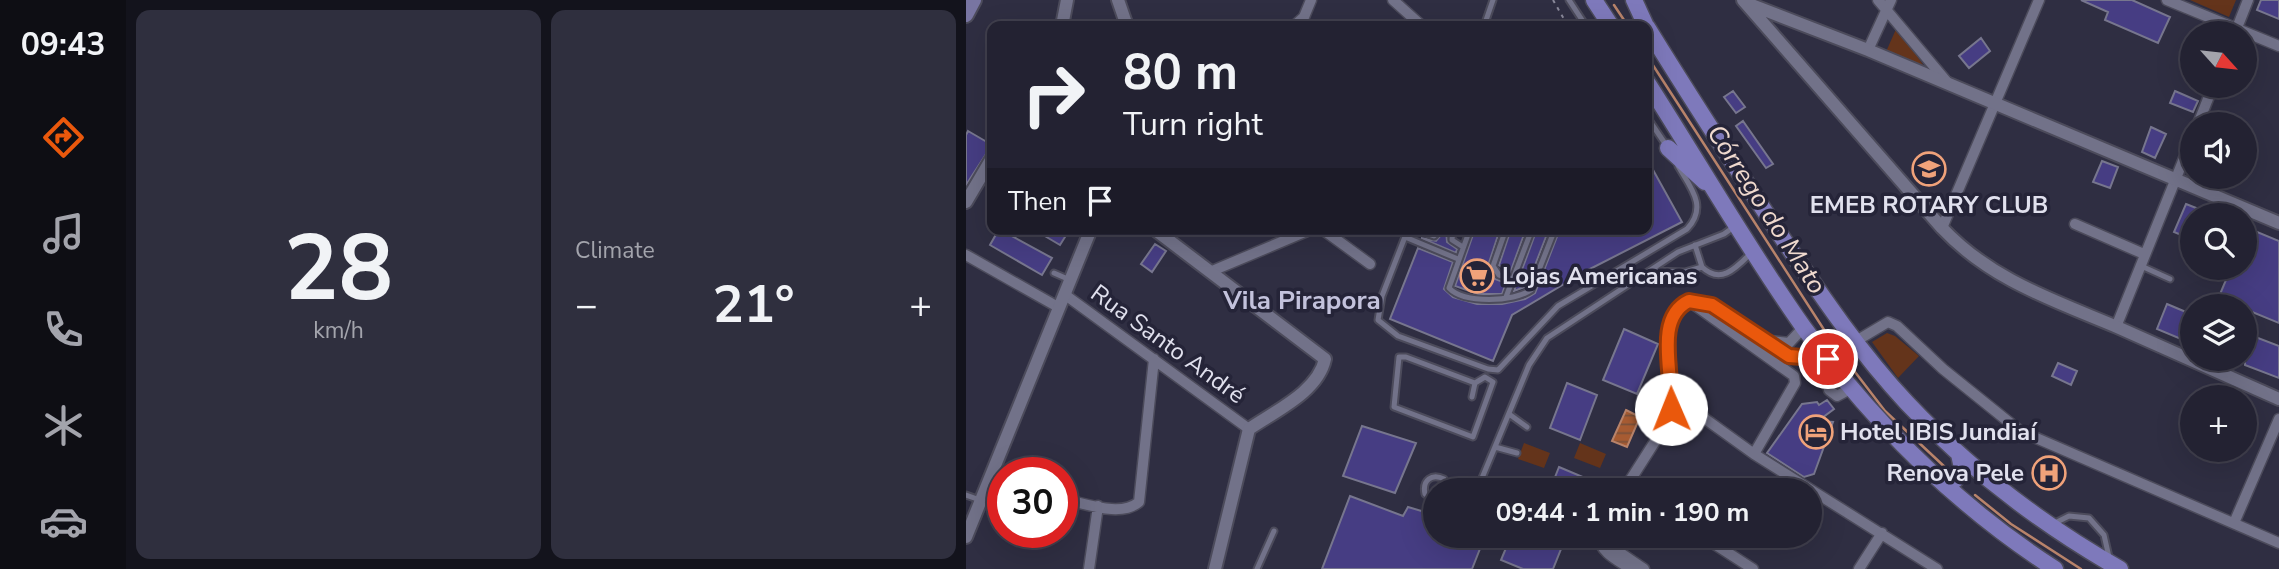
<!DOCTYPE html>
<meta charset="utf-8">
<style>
body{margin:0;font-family:"Nunito Sans",sans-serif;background:#2f2f3e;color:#f1f3f6;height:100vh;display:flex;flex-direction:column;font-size:26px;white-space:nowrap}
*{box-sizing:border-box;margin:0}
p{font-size:23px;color:#a3a4ac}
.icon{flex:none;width:38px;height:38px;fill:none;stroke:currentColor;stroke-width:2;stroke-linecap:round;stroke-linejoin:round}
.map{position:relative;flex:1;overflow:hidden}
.drawer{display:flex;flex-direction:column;gap:10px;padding:10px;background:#13131c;width:840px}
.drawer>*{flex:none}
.hud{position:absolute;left:21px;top:21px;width:665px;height:214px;border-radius:14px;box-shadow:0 7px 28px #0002,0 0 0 2px #403f4d;background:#232232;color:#f1f3f6;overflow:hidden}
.needle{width:46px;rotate:117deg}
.buttons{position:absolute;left:1214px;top:21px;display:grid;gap:14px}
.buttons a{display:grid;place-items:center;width:77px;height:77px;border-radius:50%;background:#232232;box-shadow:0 7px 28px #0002,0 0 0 2px #403f4d;font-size:35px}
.speed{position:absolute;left:21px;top:457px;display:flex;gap:14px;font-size:35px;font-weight:700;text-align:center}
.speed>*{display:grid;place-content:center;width:91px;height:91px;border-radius:50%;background:#232232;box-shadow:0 7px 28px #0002,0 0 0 2px #403f4d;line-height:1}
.speed .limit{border:10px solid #d22;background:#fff;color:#111}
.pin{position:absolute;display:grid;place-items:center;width:60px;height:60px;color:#fff;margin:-30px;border:4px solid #fff;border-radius:50%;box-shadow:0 2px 7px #0007}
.me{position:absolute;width:77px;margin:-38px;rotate:359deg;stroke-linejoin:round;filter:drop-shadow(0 0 5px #0008)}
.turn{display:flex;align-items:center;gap:24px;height:147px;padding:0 21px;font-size:32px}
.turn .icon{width:91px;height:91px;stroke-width:2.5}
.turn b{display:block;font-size:49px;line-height:60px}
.then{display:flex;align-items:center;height:66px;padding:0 21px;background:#0003;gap:14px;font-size:26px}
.big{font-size:52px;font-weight:700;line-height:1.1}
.drawer .widget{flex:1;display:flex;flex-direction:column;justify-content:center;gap:10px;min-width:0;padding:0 24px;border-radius:14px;background:#2f2f3e}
.drawer .dial{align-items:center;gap:0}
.dial b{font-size:91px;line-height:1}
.heat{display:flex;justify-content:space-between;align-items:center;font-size:38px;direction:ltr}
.drawer .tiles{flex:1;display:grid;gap:10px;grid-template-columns:repeat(2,1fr)}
.trip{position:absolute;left:457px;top:478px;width:399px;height:70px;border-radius:35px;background:#232232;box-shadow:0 7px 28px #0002,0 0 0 2px #403f4d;font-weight:700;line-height:70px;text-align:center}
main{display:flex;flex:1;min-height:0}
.tab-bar{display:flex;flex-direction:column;width:126px;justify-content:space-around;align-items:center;background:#0e0e14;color:#a3a4ac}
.tab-bar .icon{width:49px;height:49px}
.tab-bar .selected{color:#ea580c}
.tab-bar b{font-size:32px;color:#f1f3f6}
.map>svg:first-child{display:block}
</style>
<main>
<nav class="tab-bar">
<b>09:43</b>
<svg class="icon selected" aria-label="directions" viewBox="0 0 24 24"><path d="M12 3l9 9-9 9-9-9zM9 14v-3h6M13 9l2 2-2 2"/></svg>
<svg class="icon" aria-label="music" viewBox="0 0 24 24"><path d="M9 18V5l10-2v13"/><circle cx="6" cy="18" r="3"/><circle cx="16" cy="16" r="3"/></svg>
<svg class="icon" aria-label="phone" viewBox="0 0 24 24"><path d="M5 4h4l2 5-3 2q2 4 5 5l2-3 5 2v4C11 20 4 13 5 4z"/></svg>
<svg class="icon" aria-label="climate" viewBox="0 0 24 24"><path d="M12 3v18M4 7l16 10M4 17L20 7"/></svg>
<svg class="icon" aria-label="car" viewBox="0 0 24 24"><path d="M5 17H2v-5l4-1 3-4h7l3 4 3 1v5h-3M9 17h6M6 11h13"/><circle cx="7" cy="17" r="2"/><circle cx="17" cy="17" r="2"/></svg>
</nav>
<section class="drawer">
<div class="tiles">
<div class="widget dial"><b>28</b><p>km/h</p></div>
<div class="widget"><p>Climate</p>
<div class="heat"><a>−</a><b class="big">21°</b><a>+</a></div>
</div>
</div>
</section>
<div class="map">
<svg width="1313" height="569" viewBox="0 0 1313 569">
<defs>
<pattern id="water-rules" width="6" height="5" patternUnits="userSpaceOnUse" patternTransform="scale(1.75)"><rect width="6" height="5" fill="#a75b32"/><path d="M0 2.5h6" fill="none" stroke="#7a513b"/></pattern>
</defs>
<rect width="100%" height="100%" fill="#2f2e42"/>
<path fill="#64341b" d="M1224,0H1270L1263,17Z
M931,27L960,69L919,54Z
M921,333L929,336L953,356L932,378L906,342Z
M558,443L584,453L578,468L552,459Z
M614,443L640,454L634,468L608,458Z"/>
<path fill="url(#water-rules)" stroke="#b8836a" stroke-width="2" d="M660,410L674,417L661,447L646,441Z"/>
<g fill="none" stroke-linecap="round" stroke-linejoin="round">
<path stroke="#b8836a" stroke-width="2.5" d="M648,5L662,26
M681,56L866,342L919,411L981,469
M1009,495L1045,524L1115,569"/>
</g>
<path fill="#463d83" stroke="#77768e" stroke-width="2" d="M1115,0H1166L1204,17L1192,43L1139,20L1142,12Z
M1295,0H1313V19L1291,10Z
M1015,38L1024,51L1003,68L993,56Z
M767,91L779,107L770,113L758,97Z
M1209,91L1232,101L1227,112L1204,103Z
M777,121L807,164L800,168L770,126Z
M1185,127L1200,134L1189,158L1176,152Z
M2,131L26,145L0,185V135Z
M681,159L716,222L620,271L546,315L527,361L424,319L452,248L487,262L478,289L487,297L511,304H536L559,299L569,293L594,229H681Z
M1136,161L1152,167L1144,188L1127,182Z
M1220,204L1248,215H1227V240L1208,232Z
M1279,227L1313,241V323L1279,309V306H1249L1265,268H1279Z
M33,229L86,258L76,275L24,245Z
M67,229H104L94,245Z
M480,229L481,242L491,249L490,253L455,238L470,241Z
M509,229H534L522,266L529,279L540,283L536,294H512L489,286Z
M545,229H560L544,273L533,265Z
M571,229H583L561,286L548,291Z
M189,244L200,251L186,272L175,264Z
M1201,304L1227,315V344L1191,329Z
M658,329L692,344L671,394L637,380Z
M1279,333L1313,346V378L1279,365Z
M1092,363L1111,371L1105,385L1086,376Z
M601,383L631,395L614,440L584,428Z
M861,400L868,409L852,421L867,422L848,474L838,477L801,453L836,404L851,402L853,405Z
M396,426L450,443L429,493L377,476Z
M593,467L631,483L628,490H584Z
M384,496L437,516L442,507L469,515V536H519L506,569H356Z
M545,536H561L595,549L587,569H557L535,560Z"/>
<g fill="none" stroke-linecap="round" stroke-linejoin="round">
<defs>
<path id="service" d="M603,0L620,26
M518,26L527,0
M681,117L700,145
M442,229L416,296L412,320L432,336L522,369L532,370L592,306L721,229C742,207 725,188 712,166
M449,229L468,236L475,229
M487,229L486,240L497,247
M504,229L483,288C498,304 548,302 565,290L589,229
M540,229L527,266L533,275L546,279
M439,237L492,259
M729,245L736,267
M1173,265L1204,279
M684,271L719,272L736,267C755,285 770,268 785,253
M88,273L104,280
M540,297L566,229
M433,357H440L509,383L519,377L527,382L507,437L428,407Z
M506,397L509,383
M543,414L561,427
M529,447L551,453
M511,490L563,365L581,338L712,252L758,234L769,226
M0,495L14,500
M469,501L459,494C456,480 466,473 478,479L483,490
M1087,524L1103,516L1123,518L1138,535L1143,557
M291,569L308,531"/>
<path id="minor" d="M427,0L456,26
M912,0L981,82
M1201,0L1313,46
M328,26L338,17L345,0
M1269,33L1282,0
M902,50L925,0
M1232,124L1247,86
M1109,224L1178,254
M976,228L1073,0
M356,229L404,264
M0,255L92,307
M246,271L346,229
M98,294L283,429
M723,301L828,376L829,383L788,454
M1150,327L1227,136
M804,341L823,343L838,327
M890,341L922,322L931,326L977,369L1054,431L1313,543
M869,368L863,390L871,396L886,388
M706,395L788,454L971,569
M22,483L37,486
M658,490L702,421L706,395L703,326C708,303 725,295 746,305L823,356L861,359
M96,499C119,503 154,518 173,502L188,359
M1268,523L1313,419
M632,536C635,553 651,560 665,569
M639,536L650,550L678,569
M736,536L787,569
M123,569L132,506
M893,569L916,533"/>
<path id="tertiary" d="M152,0L161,26
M777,0L976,228C1025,280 1087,300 1151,327C1205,351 1259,375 1313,399
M783,4L902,50L1313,223
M96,26L101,0
M0,202L26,158
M188,229L359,359C352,392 309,411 283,429L249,569
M0,537L125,229"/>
<path id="secondary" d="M0,15L8,0"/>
<path id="primary" d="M628,0L645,26
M668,0L680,26
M681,27C726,100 772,171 819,242C857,298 895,354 941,403C1004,470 1075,524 1154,569
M681,82C733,163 782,249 838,328C907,422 991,506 1089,569
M702,148L739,182
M969,476L990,479L996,468L993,454"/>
</defs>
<use href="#service" stroke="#4c4b5b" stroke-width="9"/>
<use href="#minor" stroke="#4c4b5b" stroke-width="13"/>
<use href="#tertiary" stroke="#4c4b5b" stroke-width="16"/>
<use href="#secondary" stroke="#4c4b5b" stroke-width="18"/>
<use href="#primary" stroke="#4c4b5b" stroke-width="19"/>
<path stroke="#898899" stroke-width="2" stroke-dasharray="3.5 5" stroke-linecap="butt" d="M587,0L602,26
M838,376L856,374"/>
<use href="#service" stroke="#727289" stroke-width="5"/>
<use href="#minor" stroke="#727289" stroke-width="10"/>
<use href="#tertiary" stroke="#727289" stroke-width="12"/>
<use href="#secondary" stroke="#7875a2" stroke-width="14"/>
<use href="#primary" stroke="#7e79bb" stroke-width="16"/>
</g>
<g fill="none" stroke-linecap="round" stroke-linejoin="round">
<defs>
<path id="route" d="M705,409C708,376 687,318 723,301L746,305L823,356L862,359"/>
</defs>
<use href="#route" stroke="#983908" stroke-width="18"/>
<use href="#route" stroke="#ea580c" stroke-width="12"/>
</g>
<defs>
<symbol id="school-ring" viewBox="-11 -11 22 22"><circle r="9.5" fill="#252438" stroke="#f0a27a" stroke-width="1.5"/><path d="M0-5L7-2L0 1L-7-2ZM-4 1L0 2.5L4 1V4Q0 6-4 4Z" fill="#f0a27a"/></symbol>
<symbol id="supermarket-ring" viewBox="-11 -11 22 22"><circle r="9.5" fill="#252438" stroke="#f0a27a" stroke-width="1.5"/><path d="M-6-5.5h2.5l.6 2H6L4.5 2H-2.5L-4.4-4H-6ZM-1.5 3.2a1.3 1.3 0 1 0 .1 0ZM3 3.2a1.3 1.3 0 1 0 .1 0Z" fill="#f0a27a"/></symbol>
<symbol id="hotel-ring" viewBox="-11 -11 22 22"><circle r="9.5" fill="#252438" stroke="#f0a27a" stroke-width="1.5"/><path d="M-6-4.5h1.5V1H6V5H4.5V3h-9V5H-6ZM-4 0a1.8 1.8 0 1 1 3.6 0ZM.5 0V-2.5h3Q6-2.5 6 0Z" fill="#f0a27a"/></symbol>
<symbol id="hospital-ring" viewBox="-11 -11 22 22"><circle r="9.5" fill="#252438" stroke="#f0a27a" stroke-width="1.5"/><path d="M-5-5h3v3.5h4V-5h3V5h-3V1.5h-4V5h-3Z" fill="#f0a27a"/></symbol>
</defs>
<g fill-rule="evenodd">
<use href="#school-ring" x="944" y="150" width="38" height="38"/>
<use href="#supermarket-ring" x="492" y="257" width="38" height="38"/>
<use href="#hotel-ring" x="831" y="413" width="38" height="38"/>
<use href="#hospital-ring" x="1064" y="454" width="38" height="38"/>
</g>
<g text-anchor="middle" stroke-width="7" stroke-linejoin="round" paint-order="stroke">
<g font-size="24" font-weight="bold" fill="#e1e1ee" stroke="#252438" text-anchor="start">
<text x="963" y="213" text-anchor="middle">EMEB ROTARY CLUB</text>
<text x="536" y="284">Lojas Americanas</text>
<text x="874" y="440">Hotel IBIS Jundiaí</text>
<text x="1058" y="481" text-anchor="end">Renova Pele</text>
</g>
<g font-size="24" fill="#e1e1ee" stroke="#252438">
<text transform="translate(202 344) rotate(36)" y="8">Rua Santo André</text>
</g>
<g font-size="26" font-style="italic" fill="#efd9ce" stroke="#252438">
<text transform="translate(801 209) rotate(57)" y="9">Córrego do Mato</text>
</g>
<g font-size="26" font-weight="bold" fill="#c3c2dc" stroke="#252438">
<text x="336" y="309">Vila Pirapora</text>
</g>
</g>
</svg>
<div class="buttons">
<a><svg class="needle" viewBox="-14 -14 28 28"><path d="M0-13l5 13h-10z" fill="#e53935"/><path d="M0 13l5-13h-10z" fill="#a3a4ac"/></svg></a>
<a><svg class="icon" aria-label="sound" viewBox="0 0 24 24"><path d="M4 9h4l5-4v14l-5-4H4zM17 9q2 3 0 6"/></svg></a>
<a><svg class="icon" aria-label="search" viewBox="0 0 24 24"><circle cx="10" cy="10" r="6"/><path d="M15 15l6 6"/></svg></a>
<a><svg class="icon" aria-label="layers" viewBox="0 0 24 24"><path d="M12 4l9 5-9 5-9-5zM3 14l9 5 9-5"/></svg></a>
<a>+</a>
</div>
<div class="speed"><div class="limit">30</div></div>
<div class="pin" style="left:862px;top:359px;background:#d93025"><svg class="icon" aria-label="arrive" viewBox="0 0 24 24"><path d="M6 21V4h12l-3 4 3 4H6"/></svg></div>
<svg class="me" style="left:705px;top:409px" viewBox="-20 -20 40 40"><circle r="19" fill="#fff"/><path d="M0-13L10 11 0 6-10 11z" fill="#ea580c"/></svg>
<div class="trip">09:44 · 1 min · 190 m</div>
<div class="hud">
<div class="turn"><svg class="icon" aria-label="right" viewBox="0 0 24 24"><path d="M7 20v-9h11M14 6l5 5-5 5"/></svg><div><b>80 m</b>Turn right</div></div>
<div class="then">Then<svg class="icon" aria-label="arrive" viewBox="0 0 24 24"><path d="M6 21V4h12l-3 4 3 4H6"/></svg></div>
</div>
</div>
</main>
